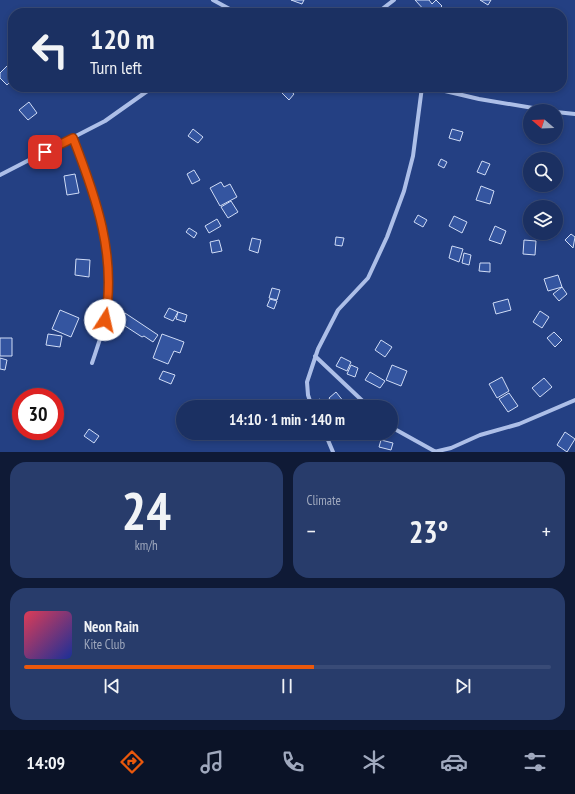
<!DOCTYPE html>
<meta charset="utf-8">
<style>
body{margin:0;font-family:"PT Sans Narrow",sans-serif;background:#283c6b;color:#f1f3f6;height:100vh;display:flex;flex-direction:column;font-size:15px;white-space:nowrap}
*{box-sizing:border-box;margin:0}
p{font-size:13px;color:#a0a9be}
.icon{flex:none;width:22px;height:22px;fill:none;stroke:currentColor;stroke-width:2;stroke-linecap:round;stroke-linejoin:round}
.map{position:relative;height:452px;overflow:hidden}
.drawer{display:flex;flex-direction:column;gap:10px;padding:10px;background:#0f1a36;flex:1}
.drawer>*{flex:none}
.banner{position:absolute;left:8px;top:8px;width:559px;height:84px;border-radius:16px;box-shadow:0 2px 6px #0003,0 0 0 1px #394b77;background:#1b3062;color:#f1f3f6;overflow:hidden}
.needle{width:26px;rotate:289deg}
.buttons{position:absolute;left:523px;top:104px;display:grid;gap:8px}
.buttons a{display:grid;place-items:center;width:40px;height:40px;border-radius:50%;background:#1b3062;box-shadow:0 2px 6px #0003,0 0 0 1px #394b77;font-size:20px}
.speed{position:absolute;left:12px;top:388px;display:flex;gap:8px;font-size:20px;font-weight:700;text-align:center}
.speed>*{display:grid;place-content:center;width:52px;height:52px;border-radius:50%;background:#1b3062;box-shadow:0 2px 6px #0003,0 0 0 1px #394b77;line-height:1}
.speed .limit{border:6px solid #d22;background:#fff;color:#111}
.pin{position:absolute;display:grid;place-items:center;width:34px;height:34px;color:#fff;margin:-17px;border-radius:8px;box-shadow:0 2px 6px #0006}
.me{position:absolute;width:44px;margin:-22px;rotate:10deg;stroke-linejoin:round;filter:drop-shadow(0 0 3px #0008)}
.turn{display:flex;align-items:center;gap:14px;height:84px;padding:0 16px;font-size:18px}
.turn .icon{width:52px;height:52px;stroke-width:2.5}
.turn b{display:block;font-size:28px;line-height:34px}
.big{font-size:30px;font-weight:800;line-height:1.1}
.drawer .card{flex:1;display:flex;flex-direction:column;justify-content:center;gap:6px;min-width:0;padding:0 14px;border-radius:16px;background:#283c6b}
.drawer .dial{align-items:center;gap:0}
.dial b{font-size:52px;line-height:1}
.song{display:flex;align-items:center;gap:12px}
.cover{width:48px;height:48px;border-radius:6px;background:linear-gradient(135deg,hsl(350 70% 55%),hsl(230 70% 35%))}
.played{height:4px;border-radius:2px;background:linear-gradient(90deg,#ea580c 55%,#394b77 55%)}
.keys{display:flex;justify-content:space-around;direction:ltr}
.heat{display:flex;justify-content:space-between;align-items:center;font-size:22px;direction:ltr}
.drawer .tiles{flex:1;display:grid;gap:10px;grid-template-columns:1fr 1fr}
.card:last-child{grid-column:span 2}
.trip{position:absolute;left:176px;top:400px;width:222px;height:40px;border-radius:20px;background:#1b3062;box-shadow:0 2px 6px #0003,0 0 0 1px #394b77;font-weight:800;line-height:40px;text-align:center}
.tabs{display:flex;height:64px;justify-content:space-around;align-items:center;background:#0b1327;color:#a0a9be}
.tabs .icon{width:28px;height:28px}
.tabs .on{color:#ea580c}
.tabs b{font-size:18px;color:#f1f3f6}
.map>svg:first-child{display:block}
</style>
<div class="map">
<svg width="575" height="452" viewBox="0 0 575 452">
<rect width="100%" height="100%" fill="#244083"/>
<path fill="#3455a0" stroke="#d0dcf6" d="M291,0H304L302,4Z
M415,0H429L432,4L436,0L442,6L435,13H427Z
M480,0H491L488,5Z
M10,63L13,66V79L7,85L0,78V73Z
M287,88L294,94L289,100L282,93Z
M29,102L37,113L28,120L19,110Z
M193,129L203,137L198,143L188,136Z
M452,129L463,132L460,141L449,138Z
M441,159L447,162L444,168L438,165Z
M482,161L490,164L485,175L477,172Z
M194,170L200,180L192,184L187,174Z
M75,174L79,193L67,195L64,176Z
M221,182L224,187L230,184L237,197L220,206L210,188Z
M481,186L494,191L490,204L476,200Z
M231,201L238,212L228,218L221,207Z
M418,215L427,220L423,227L414,222Z
M454,216L467,222L462,233L449,226Z
M217,219L221,226L209,233L205,226Z
M495,226L506,231L501,244L489,240Z
M189,228L197,233L194,238L186,232Z
M571,234L575,237L573,248L565,240Z
M336,237L344,238L342,246L335,245Z
M252,238L261,240L258,253L249,250Z
M219,240L222,251L212,253L210,242Z
M524,240L536,241L535,255L523,254Z
M452,246L463,249L459,262L449,258Z
M464,253L471,255L469,265L462,263Z
M76,259L90,260L89,277L75,275Z
M480,263H490V272L479,271Z
M558,275L562,287L548,291L544,279Z
M562,287L567,294L559,301L553,294Z
M272,288L280,290L277,300L269,298Z
M270,299L277,301L274,309L267,306Z
M508,299L511,310L496,314L493,303Z
M169,308L178,312L173,321L164,317Z
M60,310L79,318L71,337L52,329Z
M540,311L549,317L542,328L533,322Z
M178,312L187,315L185,322L176,319Z
M125,313L158,335L153,342L144,336L142,337L119,322Z
M554,332L562,340L555,347L547,338Z
M48,334L62,336L60,347L46,345Z
M162,334L184,342L180,353L174,351L168,364L153,358Z
M0,338H12V356H0Z
M381,340L392,347L385,357L375,350Z
M341,357L351,362L347,371L336,366Z
M0,358L7,360L5,370L0,369Z
M351,365L358,368L355,377L347,374Z
M392,365L407,371L401,386L386,380Z
M163,371L175,375L171,384L159,379Z
M370,372L385,381L380,388L365,380Z
M502,377L509,391L497,398L489,384Z
M544,378L552,387L540,397L532,388Z
M336,392L344,402L335,407L329,398Z
M509,393L518,406L508,412L499,399Z
M320,399L324,407H313L311,403Z
M89,429L99,436L94,443L84,436Z
M565,432L575,439L567,452L557,445Z
M341,433H358L345,440Z
M381,440L393,443L391,450L379,447Z"/>
<g fill="none" stroke-linecap="round" stroke-linejoin="round">
<path stroke="#adbfe8" stroke-width="4" d="M213,0L237,13
M377,13L394,0
M428,87L479,99L551,111
M556,112L575,114
M73,138C93,189 113,243 109,298C107,321 99,342 92,363
M0,175L105,121L153,87
M315,356L369,407
M312,407L308,395L307,382L318,349L338,310L368,278L387,237L404,191L413,156L422,87
M391,427L436,452
M325,433L333,452
M434,452L451,448L480,435L519,424L575,400"/>
</g>
<g fill="none" stroke-linecap="round" stroke-linejoin="round">
<defs>
<path id="route" d="M45,152L73,138C96,197 117,256 105,320"/>
</defs>
<use href="#route" stroke="#983908" stroke-width="10"/>
<use href="#route" stroke="#ea580c" stroke-width="7"/>
</g>
</svg>
<div class="buttons">
<a><svg class="needle" viewBox="-14 -14 28 28"><path d="M0-13l5 13h-10z" fill="#e53935"/><path d="M0 13l5-13h-10z" fill="#a0a9be"/></svg></a>
<a><svg class="icon" aria-label="search" viewBox="0 0 24 24"><circle cx="10" cy="10" r="6"/><path d="M15 15l6 6"/></svg></a>
<a><svg class="icon" aria-label="layers" viewBox="0 0 24 24"><path d="M12 4l9 5-9 5-9-5zM3 14l9 5 9-5"/></svg></a>
</div>
<div class="speed"><div class="limit">30</div></div>
<div class="pin" style="left:45px;top:152px;background:#d93025"><svg class="icon" aria-label="arrive" viewBox="0 0 24 24"><path d="M6 21V4h12l-3 4 3 4H6"/></svg></div>
<svg class="me" style="left:105px;top:320px" viewBox="-20 -20 40 40"><circle r="19" fill="#fff"/><path d="M0-13L10 11 0 6-10 11z" fill="#ea580c"/></svg>
<div class="trip">14:10 · 1 min · 140 m</div>
<div class="banner">
<div class="turn"><svg class="icon" aria-label="left" viewBox="0 0 24 24"><path d="M17 20v-9H6M10 6l-5 5 5 5"/></svg><div><b>120 m</b>Turn left</div></div>
</div>
</div>
<section class="drawer">
<div class="tiles">
<div class="card dial"><b>24</b><p>km/h</p></div>
<div class="card"><p>Climate</p>
<div class="heat"><a>−</a><b class="big">23°</b><a>+</a></div>
</div>
<div class="card">
<div class="song"><i class="cover"></i><div><b>Neon Rain</b><p>Kite Club</p></div></div>
<div class="played"></div>
<div class="keys"><svg class="icon" aria-label="previous" viewBox="0 0 24 24"><path d="M18 5L8 12l10 7zM5 5v14"/></svg><svg class="icon" aria-label="pause" viewBox="0 0 24 24"><path d="M8 5v14M16 5v14"/></svg><svg class="icon" aria-label="next" viewBox="0 0 24 24"><path d="M6 5l10 7-10 7zM19 5v14"/></svg></div>
</div>
</div>
</section>
<nav class="tabs">
<b>14:09</b>
<svg class="icon on" aria-label="directions" viewBox="0 0 24 24"><path d="M12 3l9 9-9 9-9-9zM9 14v-3h6M13 9l2 2-2 2"/></svg>
<svg class="icon" aria-label="music" viewBox="0 0 24 24"><path d="M9 18V5l10-2v13"/><circle cx="6" cy="18" r="3"/><circle cx="16" cy="16" r="3"/></svg>
<svg class="icon" aria-label="phone" viewBox="0 0 24 24"><path d="M5 4h4l2 5-3 2q2 4 5 5l2-3 5 2v4C11 20 4 13 5 4z"/></svg>
<svg class="icon" aria-label="climate" viewBox="0 0 24 24"><path d="M12 3v18M4 7l16 10M4 17L20 7"/></svg>
<svg class="icon" aria-label="car" viewBox="0 0 24 24"><path d="M5 17H2v-5l4-1 3-4h7l3 4 3 1v5h-3M9 17h6M6 11h13"/><circle cx="7" cy="17" r="2"/><circle cx="17" cy="17" r="2"/></svg>
<svg class="icon" aria-label="filters" viewBox="0 0 24 24"><path d="M4 7h16M4 17h16"/><circle cx="9" cy="7" r="2"/><circle cx="15" cy="17" r="2"/></svg>
</nav>
